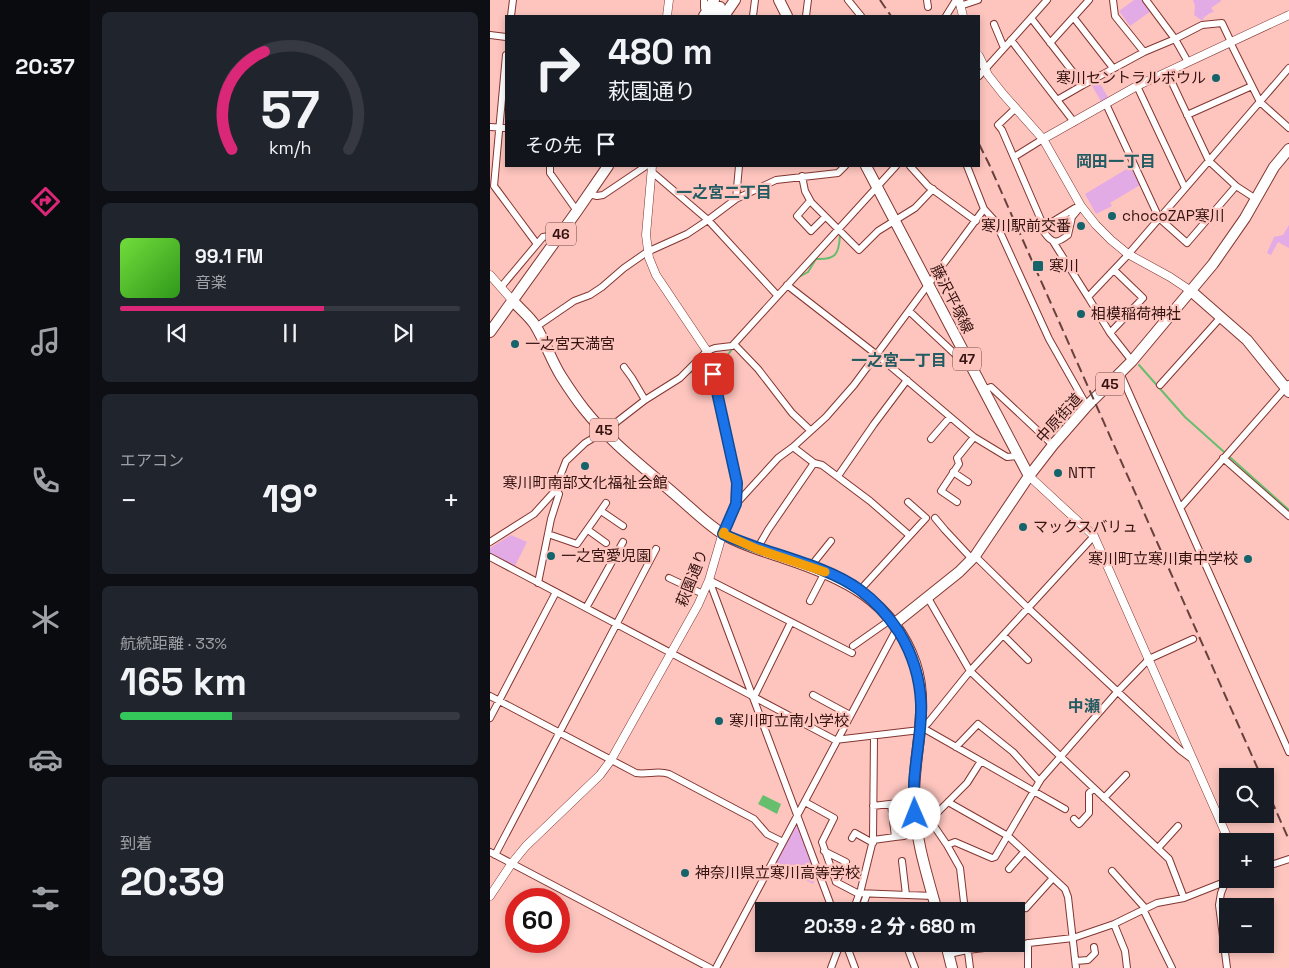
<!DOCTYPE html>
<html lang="ja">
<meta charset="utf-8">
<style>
body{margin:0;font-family:"Space Grotesk","Noto Sans JP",sans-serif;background:#20242c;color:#f1f3f6;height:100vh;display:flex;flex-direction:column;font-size:19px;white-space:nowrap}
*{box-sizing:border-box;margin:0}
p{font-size:16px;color:#9ea1a6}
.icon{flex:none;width:28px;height:28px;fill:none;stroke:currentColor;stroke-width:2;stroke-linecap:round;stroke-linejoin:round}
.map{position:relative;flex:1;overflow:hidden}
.sheet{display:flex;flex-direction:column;gap:12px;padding:12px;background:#0d0f14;width:400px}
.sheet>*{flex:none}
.hud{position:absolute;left:15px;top:15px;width:475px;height:152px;border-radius:0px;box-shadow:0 2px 8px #0003;background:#171b24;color:#f1f3f6;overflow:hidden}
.controls{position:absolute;left:729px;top:768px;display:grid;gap:10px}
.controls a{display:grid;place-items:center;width:55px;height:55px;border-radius:0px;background:#171b24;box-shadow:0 2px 8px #0003;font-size:25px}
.speed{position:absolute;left:15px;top:888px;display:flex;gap:10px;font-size:25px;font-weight:700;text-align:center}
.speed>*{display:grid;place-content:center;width:65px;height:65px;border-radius:50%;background:#171b24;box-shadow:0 2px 8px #0003;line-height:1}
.speed .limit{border:8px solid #d22;background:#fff;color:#111}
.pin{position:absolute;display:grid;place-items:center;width:42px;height:42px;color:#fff;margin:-21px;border-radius:10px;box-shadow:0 2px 8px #0006}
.me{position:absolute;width:55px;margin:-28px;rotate:359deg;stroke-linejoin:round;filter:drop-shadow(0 0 4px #0008)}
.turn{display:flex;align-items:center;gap:18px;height:105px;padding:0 20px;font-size:22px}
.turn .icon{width:65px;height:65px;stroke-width:2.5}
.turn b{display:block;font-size:35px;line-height:42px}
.then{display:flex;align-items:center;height:48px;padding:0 20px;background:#0003;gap:10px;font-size:19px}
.big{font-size:38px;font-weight:800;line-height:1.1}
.sheet .widget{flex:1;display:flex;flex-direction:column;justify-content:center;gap:8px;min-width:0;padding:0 18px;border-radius:8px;background:#20242c}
.sheet .dial{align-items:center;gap:0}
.dial svg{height:130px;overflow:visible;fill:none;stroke:#363941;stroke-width:7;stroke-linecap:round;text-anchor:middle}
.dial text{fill:#f1f3f6;stroke:none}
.song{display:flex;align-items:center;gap:15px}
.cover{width:60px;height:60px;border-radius:8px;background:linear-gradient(135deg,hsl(100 70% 55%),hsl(110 70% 35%))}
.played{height:5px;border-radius:2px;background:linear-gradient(90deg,#db2777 60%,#363941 60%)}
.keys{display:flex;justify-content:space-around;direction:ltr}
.heat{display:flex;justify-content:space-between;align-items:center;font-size:28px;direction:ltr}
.charge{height:8px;border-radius:4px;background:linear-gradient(90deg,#34c759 33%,#363941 0)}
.trip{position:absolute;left:265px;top:902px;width:270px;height:50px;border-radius:0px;background:#171b24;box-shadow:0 2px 8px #0003;font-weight:800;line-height:50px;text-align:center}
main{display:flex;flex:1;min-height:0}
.menu{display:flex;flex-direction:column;width:90px;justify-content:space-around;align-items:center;background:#090b0e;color:#9ea1a6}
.menu .icon{width:35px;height:35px}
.menu .on{color:#db2777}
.menu b{font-size:22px;color:#f1f3f6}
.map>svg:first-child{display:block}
</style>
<main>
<nav class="menu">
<b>20:37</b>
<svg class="icon on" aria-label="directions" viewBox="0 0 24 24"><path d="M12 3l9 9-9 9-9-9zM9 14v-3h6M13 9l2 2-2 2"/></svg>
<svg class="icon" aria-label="music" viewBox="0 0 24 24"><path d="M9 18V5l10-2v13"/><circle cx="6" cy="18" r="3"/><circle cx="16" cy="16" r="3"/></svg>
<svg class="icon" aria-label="phone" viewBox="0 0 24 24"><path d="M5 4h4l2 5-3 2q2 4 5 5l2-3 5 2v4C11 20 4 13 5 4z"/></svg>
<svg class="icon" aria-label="climate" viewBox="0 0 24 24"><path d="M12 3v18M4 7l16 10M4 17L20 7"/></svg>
<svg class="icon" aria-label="car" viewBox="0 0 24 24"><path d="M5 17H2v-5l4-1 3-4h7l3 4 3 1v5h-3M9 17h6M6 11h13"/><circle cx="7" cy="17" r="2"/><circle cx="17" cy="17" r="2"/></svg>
<svg class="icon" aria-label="filters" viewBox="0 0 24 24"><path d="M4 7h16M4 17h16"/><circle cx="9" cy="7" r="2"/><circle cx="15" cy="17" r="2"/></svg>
</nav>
<section class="sheet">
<div class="widget dial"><svg viewBox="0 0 100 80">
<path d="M14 69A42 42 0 1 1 86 69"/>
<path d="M14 69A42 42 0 0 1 34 9" stroke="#db2777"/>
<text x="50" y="56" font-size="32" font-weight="700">57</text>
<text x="50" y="72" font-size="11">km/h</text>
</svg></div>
<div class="widget">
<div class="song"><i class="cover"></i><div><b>99.1 FM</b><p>音楽</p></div></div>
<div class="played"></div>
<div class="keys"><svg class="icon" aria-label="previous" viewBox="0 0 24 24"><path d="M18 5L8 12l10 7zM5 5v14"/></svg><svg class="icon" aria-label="pause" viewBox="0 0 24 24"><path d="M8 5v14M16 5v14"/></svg><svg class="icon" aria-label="next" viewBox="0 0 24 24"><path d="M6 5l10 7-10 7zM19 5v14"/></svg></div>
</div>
<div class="widget"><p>エアコン</p>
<div class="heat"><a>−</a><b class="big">19°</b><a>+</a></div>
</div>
<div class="widget"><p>航続距離 · 33%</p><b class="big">165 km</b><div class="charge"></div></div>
<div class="widget"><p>到着</p><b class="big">20:39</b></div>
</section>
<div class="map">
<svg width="799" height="968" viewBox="0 0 799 968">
<rect width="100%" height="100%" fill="#fdc5be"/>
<path fill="#e3abe5" d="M644,0H652L661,11L640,26L629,11Z
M703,0H731V1L721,8L724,12L720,13L713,18L714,20H711L704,15L705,6Z
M608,80L619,99L612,103L601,84Z
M640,167L650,185L620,203L622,206L606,214L595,194Z
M799,225V248L788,242L781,255L777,253L784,237L793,235Z
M21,535L37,542L25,566L0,553V548Z
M307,825L327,876L323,884L285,864Z"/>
<path fill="#68be6f" d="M273,795L291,804L287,814L268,804Z"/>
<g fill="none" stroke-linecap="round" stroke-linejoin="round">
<path stroke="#68be6f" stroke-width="2" d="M309,277L318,272L326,259C346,260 349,254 350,235
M649,365L695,417L799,510
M225,371L243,348
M200,372L220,375"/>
<defs>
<path id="minor" d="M214,0V8L217,11
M358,0L371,16
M437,0L438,7
M623,0L625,16L654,52
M656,0L685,39L712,25L732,23L741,42
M470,6L488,0
M21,16L23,0
M263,16L265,0
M316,16L318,0
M456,16L466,0
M541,18L593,85L654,52L685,39L698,62
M584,18L623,68
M504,24L514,48
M0,35L16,37
M521,40L584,122
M740,42L770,102L799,128
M560,43L599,0
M16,55L4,186L47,244
M677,72L719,161L746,186L766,199
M489,76L557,0
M647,86L695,188
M567,100L593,85
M616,104L669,218L697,243L746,186
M526,108L508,125L512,130L554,227
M697,115L762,86
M0,127L16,128
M524,157L553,139
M60,166V173L87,211
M420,166L438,186L486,221
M477,166L494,209L505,221L559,339L597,406
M162,172L218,220L287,295
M312,176L315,191L321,202L369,250L388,231L425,208L443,189
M99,194L107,196L113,195L156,166
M246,199L249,166
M320,201L307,216L321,231L335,217
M591,206L582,217L578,235C567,244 562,244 554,232V227L585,208Z
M564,243L598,297
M297,285L387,355L484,437L517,457L528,456
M11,287L53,237L59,236L68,238
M419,311L466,355H474
M46,327L84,301L100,295L112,287L134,268L157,252L197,234L218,220L246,199L286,180L348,173L355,166
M620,333L653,298L624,270
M244,344L268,369L302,413L320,430
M642,361L620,333L598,297L635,258L799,68
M134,367L142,378L155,400
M630,373L799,752
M670,385L731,317
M493,390L501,387L563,445
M441,439L460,417
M303,447L324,463L332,465L380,501L419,535
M733,458L799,516
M463,472L478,482
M348,476L384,424L417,380
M467,502L451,491L469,464L467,458L484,437
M246,504L288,458L303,447L336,417L364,385L494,209
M691,507L799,384
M111,511L133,526
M445,518L455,530L482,559
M98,530L116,543
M58,534L87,544L116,503
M0,542L44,514L64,492L76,461L95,443L115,431L155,400L190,378L217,351L225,348L242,346L406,166
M267,549L278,530L324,463
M127,551L139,558
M485,556L538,608L604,536
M0,557L345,740L430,730L438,723L480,671L538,608L690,750L702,759
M323,568L325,561L341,541
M179,578L213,594
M219,580L343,911
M219,580L362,653
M48,583L61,519L69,494L65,488
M370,590L436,518L418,502
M438,598L480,671L679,859L694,898
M320,601L335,572
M96,608L133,542
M513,635L538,660
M363,646L400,620
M323,695L360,715
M0,696L146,773C157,775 168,770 179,774L264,819L277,834L293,842
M264,697L301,622
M0,718L66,592
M433,728L575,809
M466,747L488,724L523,752L549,781
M426,792L440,820L457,845L470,868L475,911
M614,798L636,775
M315,802L344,818L332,842L346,882L367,893L443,896
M458,802L518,836L575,889L578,897L586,968
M383,806L424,801
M584,819L589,824L599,813V793L604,788
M440,820L477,783L491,761
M405,837L414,836
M362,838L365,833L383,843
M383,840L405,837L401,804
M457,845L465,842L502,858L505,857L551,779L628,691L659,659L703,639
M668,848L688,826
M334,851L356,862L346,882
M0,852L220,968
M5,855L166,549
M412,861L416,895
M775,867L799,859
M519,869L534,852
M622,871L655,908
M736,881L731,893L729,905L737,968
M536,908L563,878
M653,909L682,968
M363,911L371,889L383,840L384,737
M371,911L377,894
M624,924L635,951L637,968
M538,943V968
M356,944L365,968
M416,944L425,968
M477,944L480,968
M459,954L477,950L583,938L624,924L667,903L694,898L742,879
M586,961L598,960L605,953L604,947
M226,968L405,632L404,626
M341,968L350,944"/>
<path id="tertiary" d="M469,0L473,16
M177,16L179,0
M489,56L498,75L513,94L553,139L591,206L606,225L621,240L638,254L680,277L701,291
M553,139L647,86L799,15
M0,275L23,301
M539,476L604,536L739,841
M0,896L22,863L36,846L110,775L121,760L208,605L219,580L231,539L245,508L247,495V483L217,351L166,275L159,258L156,235L162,166"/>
<path id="primary" d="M289,0L297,16
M214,16L224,0
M223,16L230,7
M234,16L245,0
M376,166L539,476
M701,291L757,340L799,392
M23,301C30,309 39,316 45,325C55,341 61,360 71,376C78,387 86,399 94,409C121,443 157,470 189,498C203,510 218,525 233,534C251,545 274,551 294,558C352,577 403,600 425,663C440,707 423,754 424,800C425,838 437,875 447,911
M0,332L87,211L118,166
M404,624L469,572L485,556L539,476L563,445L597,406L642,361L723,264L755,218L784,167L799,149
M456,944L462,968"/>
</defs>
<use href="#minor" stroke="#833631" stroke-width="8"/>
<use href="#tertiary" stroke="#833631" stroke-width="9"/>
<use href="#primary" stroke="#833631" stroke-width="12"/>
<use href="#minor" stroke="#fff" stroke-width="6"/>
<use href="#tertiary" stroke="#fff" stroke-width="8"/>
<use href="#primary" stroke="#fff" stroke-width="10"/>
<path stroke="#68413d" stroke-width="2" stroke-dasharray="10 5" stroke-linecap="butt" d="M390,0L401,16
M489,144L499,164L771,776
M775,786L799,840"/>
</g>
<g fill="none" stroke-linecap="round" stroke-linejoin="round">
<defs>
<path id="route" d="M223,374L247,483L246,504L233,534C275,554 333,563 370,590C385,601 399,617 409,632C423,655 430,677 431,704C432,727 427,749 425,772C423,786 424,800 425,814"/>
</defs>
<use href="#route" stroke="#114b97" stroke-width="12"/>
<use href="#route" stroke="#1a73e8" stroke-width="9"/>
<path stroke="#f59e0b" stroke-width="9" d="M234,532L233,534L267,549L335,572"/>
</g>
<g fill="#15636b" stroke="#fdc5be" stroke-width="2">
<circle cx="726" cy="78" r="5"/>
<circle cx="622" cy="216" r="5"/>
<circle cx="591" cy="226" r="5"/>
<rect x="542" y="260" width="12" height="12" rx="2.5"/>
<circle cx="591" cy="314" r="5"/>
<circle cx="25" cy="344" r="5"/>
<circle cx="95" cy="466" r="5"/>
<circle cx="568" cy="473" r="5"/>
<circle cx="533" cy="527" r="5"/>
<circle cx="61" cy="556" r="5"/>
<circle cx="758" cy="559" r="5"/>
<circle cx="229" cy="721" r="5"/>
<circle cx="195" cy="873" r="5"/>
</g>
<g text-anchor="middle" stroke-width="4.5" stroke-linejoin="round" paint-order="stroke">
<g fill="#fdc5be" stroke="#704844" stroke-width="1">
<rect x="56" y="222.5" width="30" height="23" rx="4"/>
<rect x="463" y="347.5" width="28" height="23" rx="4"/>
<rect x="606" y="372.5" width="28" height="23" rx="4"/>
<rect x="100" y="418.5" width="28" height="23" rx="4"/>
</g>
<g font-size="14" font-weight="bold" fill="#331210">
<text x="71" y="239">46</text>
<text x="477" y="364">47</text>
<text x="620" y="389">45</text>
<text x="114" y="435">45</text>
</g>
<g font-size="15" fill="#331210" stroke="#fdc5be" text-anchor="start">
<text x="716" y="83" text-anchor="end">寒川セントラルボウル</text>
<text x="632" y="221">chocoZAP寒川</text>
<text x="581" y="231" text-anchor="end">寒川駅前交番</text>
<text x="559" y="271">寒川</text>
<text x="601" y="319">相模稲荷神社</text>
<text x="35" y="349">一之宮天満宮</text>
<text x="578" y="478">NTT</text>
<text x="95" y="488" text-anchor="middle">寒川町南部文化福祉会館</text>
<text x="543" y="532">マックスバリュ</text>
<text x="71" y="561">一之宮愛児園</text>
<text x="748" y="564" text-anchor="end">寒川町立寒川東中学校</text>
<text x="239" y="726">寒川町立南小学校</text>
<text x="205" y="878">神奈川県立寒川高等学校</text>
</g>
<g font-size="15" fill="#331210" stroke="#fdc5be">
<text transform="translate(462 299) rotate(63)" y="5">藤沢平塚線</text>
<text transform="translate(569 418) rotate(-48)" y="5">中原街道</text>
<text transform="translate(202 578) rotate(-68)" y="5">萩園通り</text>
</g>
<g font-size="16" font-weight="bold" fill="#225c62" stroke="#fdc5be">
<text x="626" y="167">岡田一丁目</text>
<text x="234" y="198">一之宮二丁目</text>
<text x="409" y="366">一之宮一丁目</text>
<text x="594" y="712">中瀬</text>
</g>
</g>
</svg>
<div class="controls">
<a><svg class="icon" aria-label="search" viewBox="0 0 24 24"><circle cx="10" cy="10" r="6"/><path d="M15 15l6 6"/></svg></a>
<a>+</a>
<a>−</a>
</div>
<div class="speed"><div class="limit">60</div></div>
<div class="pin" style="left:223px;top:374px;background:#d93025"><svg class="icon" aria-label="arrive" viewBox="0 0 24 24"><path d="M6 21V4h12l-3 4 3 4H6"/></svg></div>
<svg class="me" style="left:425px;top:814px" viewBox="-20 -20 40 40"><circle r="19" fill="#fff"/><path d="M0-13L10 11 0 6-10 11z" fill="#1a73e8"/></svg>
<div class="trip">20:39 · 2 分 · 680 m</div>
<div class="hud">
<div class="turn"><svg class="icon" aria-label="right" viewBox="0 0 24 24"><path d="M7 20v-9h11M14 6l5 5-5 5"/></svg><div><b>480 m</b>萩園通り</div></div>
<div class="then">その先<svg class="icon" aria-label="arrive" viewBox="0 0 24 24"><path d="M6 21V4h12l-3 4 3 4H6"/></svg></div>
</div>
</div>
</main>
